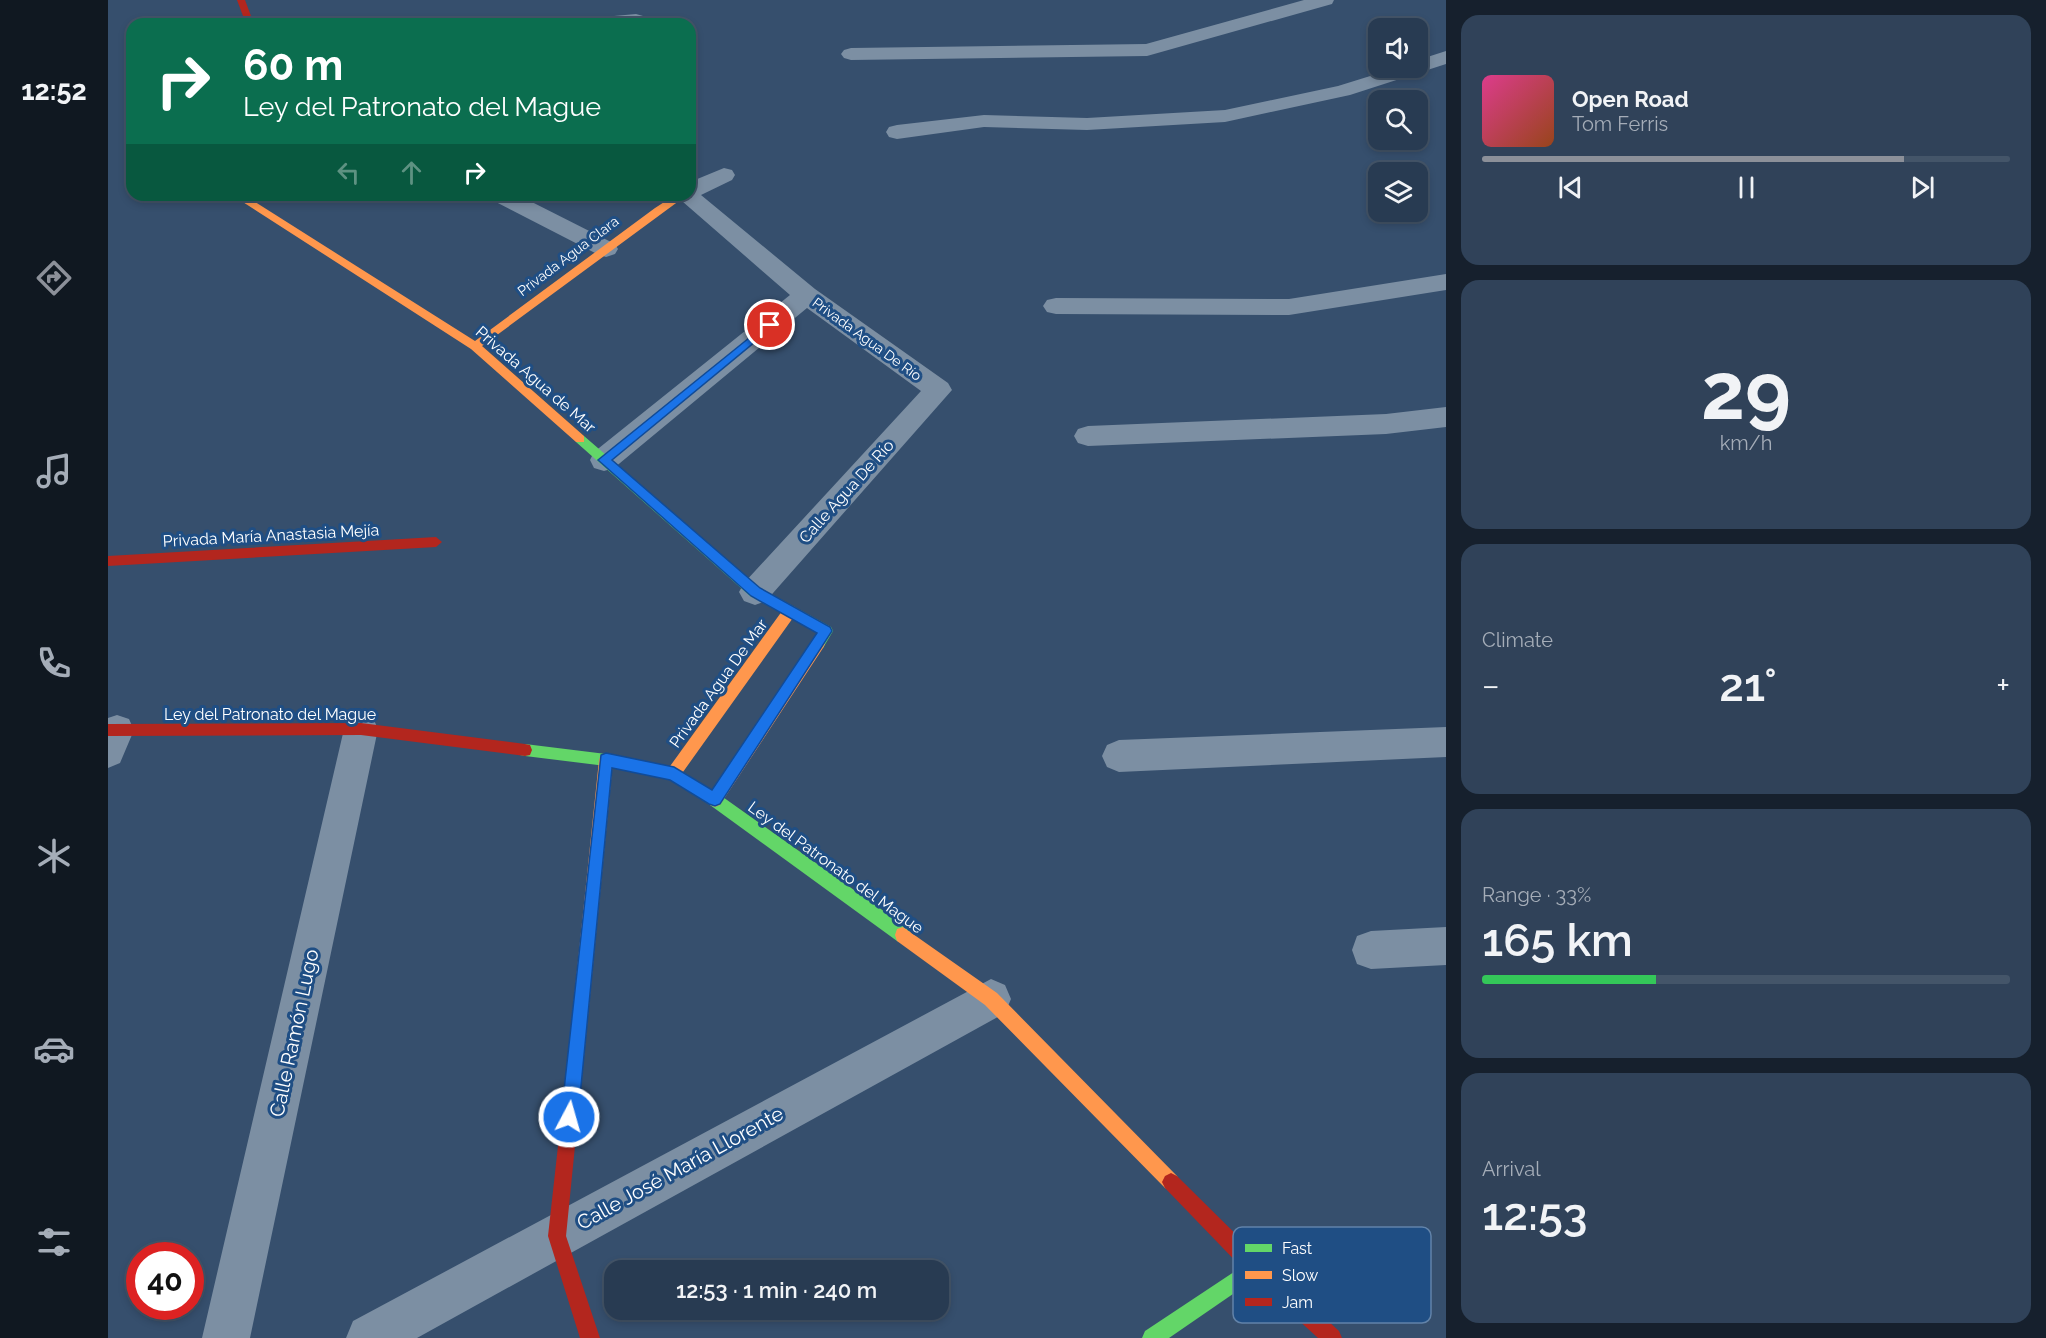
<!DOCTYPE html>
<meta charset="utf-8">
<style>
body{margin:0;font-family:Raleway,sans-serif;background:#304259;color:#f1f3f6;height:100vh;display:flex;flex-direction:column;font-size:22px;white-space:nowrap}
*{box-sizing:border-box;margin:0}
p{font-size:20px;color:#a5adb8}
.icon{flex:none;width:33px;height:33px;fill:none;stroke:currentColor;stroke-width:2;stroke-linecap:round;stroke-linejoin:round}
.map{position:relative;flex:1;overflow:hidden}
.sheet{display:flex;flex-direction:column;gap:15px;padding:15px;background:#16202d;width:600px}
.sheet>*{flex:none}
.banner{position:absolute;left:18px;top:18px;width:570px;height:183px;border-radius:18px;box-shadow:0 3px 9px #0003,0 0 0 2px #445569;background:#0b6e4f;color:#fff;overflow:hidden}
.controls{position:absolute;left:1260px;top:18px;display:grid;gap:12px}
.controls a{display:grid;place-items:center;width:60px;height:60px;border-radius:12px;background:#283b52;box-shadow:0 3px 9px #0003,0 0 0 2px #445569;font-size:30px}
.speed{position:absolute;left:18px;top:1242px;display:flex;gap:12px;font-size:30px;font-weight:700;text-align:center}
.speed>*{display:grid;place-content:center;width:78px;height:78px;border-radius:50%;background:#283b52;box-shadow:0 3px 9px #0003,0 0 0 2px #445569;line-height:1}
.speed .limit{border:9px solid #d22;background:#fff;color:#111}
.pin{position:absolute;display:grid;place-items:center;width:51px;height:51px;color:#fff;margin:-26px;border:3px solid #fff;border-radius:50%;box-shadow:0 2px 6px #0007}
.me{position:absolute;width:66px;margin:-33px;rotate:6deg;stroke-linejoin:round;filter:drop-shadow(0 0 4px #0008)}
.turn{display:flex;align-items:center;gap:21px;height:126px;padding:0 18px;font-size:27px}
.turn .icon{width:78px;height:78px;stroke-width:2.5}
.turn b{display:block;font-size:42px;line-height:51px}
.lanes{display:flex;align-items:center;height:57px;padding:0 18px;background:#0003;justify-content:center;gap:30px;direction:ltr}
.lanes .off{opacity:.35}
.big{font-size:45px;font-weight:600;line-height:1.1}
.sheet .tile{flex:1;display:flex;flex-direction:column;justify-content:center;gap:9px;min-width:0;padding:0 21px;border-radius:18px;background:#304259}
.sheet .dial{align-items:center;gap:0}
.dial b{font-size:78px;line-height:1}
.song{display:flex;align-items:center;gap:18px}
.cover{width:72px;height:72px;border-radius:9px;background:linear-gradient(135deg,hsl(330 70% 55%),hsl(20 70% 35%))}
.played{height:6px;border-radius:3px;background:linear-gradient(90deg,#8c9099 80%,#445569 80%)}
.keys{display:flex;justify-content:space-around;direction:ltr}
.heat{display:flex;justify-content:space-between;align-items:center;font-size:33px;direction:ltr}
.charge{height:9px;border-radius:4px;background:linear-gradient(90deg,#34c759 33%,#445569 0)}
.trip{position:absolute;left:496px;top:1260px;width:345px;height:60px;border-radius:18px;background:#283b52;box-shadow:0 3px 9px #0003,0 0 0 2px #445569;font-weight:600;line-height:60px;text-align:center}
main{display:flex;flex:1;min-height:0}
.tabs{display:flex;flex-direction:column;width:108px;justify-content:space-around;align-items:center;background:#101821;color:#a5adb8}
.tabs .icon{width:42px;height:42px}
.tabs .current{color:#8c9099}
.tabs b{font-size:27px;color:#f1f3f6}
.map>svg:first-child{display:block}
</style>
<main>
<nav class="tabs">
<b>12:52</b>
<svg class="icon current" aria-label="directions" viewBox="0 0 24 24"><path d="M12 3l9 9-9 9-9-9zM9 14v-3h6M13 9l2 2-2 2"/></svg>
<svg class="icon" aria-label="music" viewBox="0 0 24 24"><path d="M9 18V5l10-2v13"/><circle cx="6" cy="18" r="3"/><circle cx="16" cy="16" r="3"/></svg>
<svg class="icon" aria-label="phone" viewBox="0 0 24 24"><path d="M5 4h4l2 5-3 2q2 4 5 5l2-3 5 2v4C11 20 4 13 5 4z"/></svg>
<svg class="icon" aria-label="climate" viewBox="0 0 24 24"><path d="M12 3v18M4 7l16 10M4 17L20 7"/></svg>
<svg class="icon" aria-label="car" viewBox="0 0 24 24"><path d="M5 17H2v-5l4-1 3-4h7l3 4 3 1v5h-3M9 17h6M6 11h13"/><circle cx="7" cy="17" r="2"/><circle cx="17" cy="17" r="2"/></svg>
<svg class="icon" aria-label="filters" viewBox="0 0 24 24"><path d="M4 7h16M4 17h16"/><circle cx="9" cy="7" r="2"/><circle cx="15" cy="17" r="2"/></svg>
</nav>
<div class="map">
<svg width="1338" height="1338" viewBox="0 0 1338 1338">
<rect width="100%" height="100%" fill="#364f6d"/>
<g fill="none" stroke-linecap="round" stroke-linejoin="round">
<path fill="#7c8fa3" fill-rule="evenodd" d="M1196,0H1226L1224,4L1039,56L743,60L736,58L733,54L736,50L743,48L1038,44Z
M528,14L535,16L538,20L535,24H474L477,20L484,18Z
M1338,51V64L1242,95L1117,122L979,130L876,127L789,139L781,137L778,132L781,127L789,125L876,115L979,118L1117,110L1230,86L1288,68H1310V60Z
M616,168L624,170L627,175L624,180L593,195L707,289L840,383L844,390L658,601L647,605L636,601L631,592L636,583L813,391L699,308L506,468L496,471L486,468L482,460L486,452L682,295L567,195H582V182Z
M380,195H410L507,244L510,249L507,254L498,257L489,254L384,200Z
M1338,274V290L1181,315L948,314L939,312L935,306L939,300L948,298L1181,299Z
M1338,407V427L1278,434L980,446L970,443L966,436L970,429L980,426L1278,414Z
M253,714L265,718L270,729L142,1338H94L236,729L241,718Z
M9,715L21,719L26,730L12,763L0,768V718Z
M1338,727V757L1011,772L999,767L994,756L999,745L1011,740Z
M1338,927V965L1263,969L1249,964L1244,950L1249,936L1263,931Z
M883,979L897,985L903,999L897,1013L309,1338H238L245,1321Z"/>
<path fill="#63d668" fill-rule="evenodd" d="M472,435L476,436L652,588L723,627L725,631L715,648H705L703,644L710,633L642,596L468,442V436Z
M417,744L498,754L570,769L612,795L801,929L803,935L801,941L795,943L789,941L602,805L562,780L498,766L417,756L412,755L410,750L412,745Z
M1147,1258L1154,1260L1156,1267L1154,1274L1061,1338H1034L1037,1331Z"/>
<path fill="#ff974d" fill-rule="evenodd" d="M124,195H136L367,341L547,208L567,195H579L374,346L476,436V442H468L363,349Z
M682,606L687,607L689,611L687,615L570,779L565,781L560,779L558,774L560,769L677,607Z
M710,638L715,640L717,644L715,648L612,805L607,807L602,805L600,800L602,795L705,640Z
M498,754L503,755L505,760L476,1056L474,1062L468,1064L462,1062L460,1056L491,760L493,755Z
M795,927L889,993L1069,1176L1072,1182L1069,1188L1063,1191L1057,1188L877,1005L789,941L787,935L789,929Z"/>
<path fill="#b3261e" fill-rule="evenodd" d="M129,0H137L146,24H138Z
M328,537L334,542L328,547L0,566V556Z
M253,723L417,744L422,745L424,750L422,755L417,756L253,735L0,736V724Z
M468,1048L474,1050L476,1056L458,1236L492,1338H472L440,1236L460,1056L462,1050Z
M1063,1173L1069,1176L1154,1260L1231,1331L1234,1338H1210L1140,1274L1057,1188L1054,1182L1057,1176Z"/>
</g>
<path fill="#1a73e8" stroke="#114b97" stroke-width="1.5" d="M662,321L667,325L665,327L504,460L652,588L722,627L724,631L612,804L607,806L601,804L562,780L504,768L470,1117L468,1123L461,1125L455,1123L453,1117L493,755L498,753L566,767L604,790L709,633L643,596L490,460Z"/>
<g text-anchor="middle" stroke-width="6" stroke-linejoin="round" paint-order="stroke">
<g font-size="14" fill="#fff" stroke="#1f4e84">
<text transform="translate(460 256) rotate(-37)" y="5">Privada Agua Clara</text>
<text transform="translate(759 339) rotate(36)" y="5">Privada Agua De Río</text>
</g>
<g font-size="16" fill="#fff" stroke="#1f4e84">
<text transform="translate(428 379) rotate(41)" y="6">Privada Agua de Mar</text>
<text transform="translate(738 491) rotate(-48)" y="6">Calle Agua De Río</text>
<text transform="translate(163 535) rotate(-3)" y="6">Privada María Anastasia Mejía</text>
<text transform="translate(610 683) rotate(-54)" y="6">Privada Agua De Mar</text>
<text x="162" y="720">Ley del Patronato del Mague</text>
<text transform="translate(728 867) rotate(36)" y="6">Ley del Patronato del Mague</text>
</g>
<g font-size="20" fill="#fff" stroke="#1f4e84">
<text transform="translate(186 1033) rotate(-78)" y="7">Calle Ramón Lugo</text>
<text transform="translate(572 1168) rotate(-29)" y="7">Calle José María Llorente</text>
</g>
</g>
<rect x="1125" y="1227" width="198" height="96" rx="9" fill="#1f4e84" stroke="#6283a9" stroke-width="1.5"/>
<rect x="1137" y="1244" width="27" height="8" fill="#63d668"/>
<rect x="1137" y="1271" width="27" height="8" fill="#ff974d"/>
<rect x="1137" y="1298" width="27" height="8" fill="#b3261e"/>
<g font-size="16" fill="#fff">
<text x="1174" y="1254">Fast</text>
<text x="1174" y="1281">Slow</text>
<text x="1174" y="1308">Jam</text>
</g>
</svg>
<div class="controls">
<a><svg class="icon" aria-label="sound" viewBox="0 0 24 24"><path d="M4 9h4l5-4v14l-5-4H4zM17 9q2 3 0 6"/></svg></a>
<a><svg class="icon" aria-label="search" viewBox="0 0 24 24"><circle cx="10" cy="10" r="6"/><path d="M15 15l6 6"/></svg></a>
<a><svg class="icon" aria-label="layers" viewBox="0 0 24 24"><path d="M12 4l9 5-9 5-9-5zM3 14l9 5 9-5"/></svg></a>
</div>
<div class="speed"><div class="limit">40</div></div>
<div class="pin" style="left:662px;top:325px;background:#d93025"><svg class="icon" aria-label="arrive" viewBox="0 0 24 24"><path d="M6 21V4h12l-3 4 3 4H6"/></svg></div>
<svg class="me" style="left:461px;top:1117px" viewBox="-20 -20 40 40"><circle r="17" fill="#1a73e8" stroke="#fff" stroke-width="3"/><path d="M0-11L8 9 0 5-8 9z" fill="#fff"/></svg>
<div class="trip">12:53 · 1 min · 240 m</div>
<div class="banner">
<div class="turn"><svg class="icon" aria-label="right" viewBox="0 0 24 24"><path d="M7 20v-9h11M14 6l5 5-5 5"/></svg><div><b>60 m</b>Ley del Patronato del Mague</div></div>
<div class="lanes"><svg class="icon off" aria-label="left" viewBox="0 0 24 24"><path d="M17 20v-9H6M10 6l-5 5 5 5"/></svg><svg class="icon off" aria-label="ahead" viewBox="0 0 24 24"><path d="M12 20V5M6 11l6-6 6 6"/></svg><svg class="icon" aria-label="right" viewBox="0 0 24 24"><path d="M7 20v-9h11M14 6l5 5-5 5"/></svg></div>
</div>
</div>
<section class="sheet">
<div class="tile">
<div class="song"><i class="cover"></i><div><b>Open Road</b><p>Tom Ferris</p></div></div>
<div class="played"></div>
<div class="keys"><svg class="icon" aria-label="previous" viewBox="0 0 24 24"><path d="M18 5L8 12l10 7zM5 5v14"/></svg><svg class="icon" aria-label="pause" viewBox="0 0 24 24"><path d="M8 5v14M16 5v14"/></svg><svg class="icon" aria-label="next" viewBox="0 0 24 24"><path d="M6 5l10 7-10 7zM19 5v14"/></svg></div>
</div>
<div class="tile dial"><b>29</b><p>km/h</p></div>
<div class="tile"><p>Climate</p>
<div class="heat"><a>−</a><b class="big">21°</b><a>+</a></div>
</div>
<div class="tile"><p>Range · 33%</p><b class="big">165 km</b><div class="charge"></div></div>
<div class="tile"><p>Arrival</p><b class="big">12:53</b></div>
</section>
</main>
